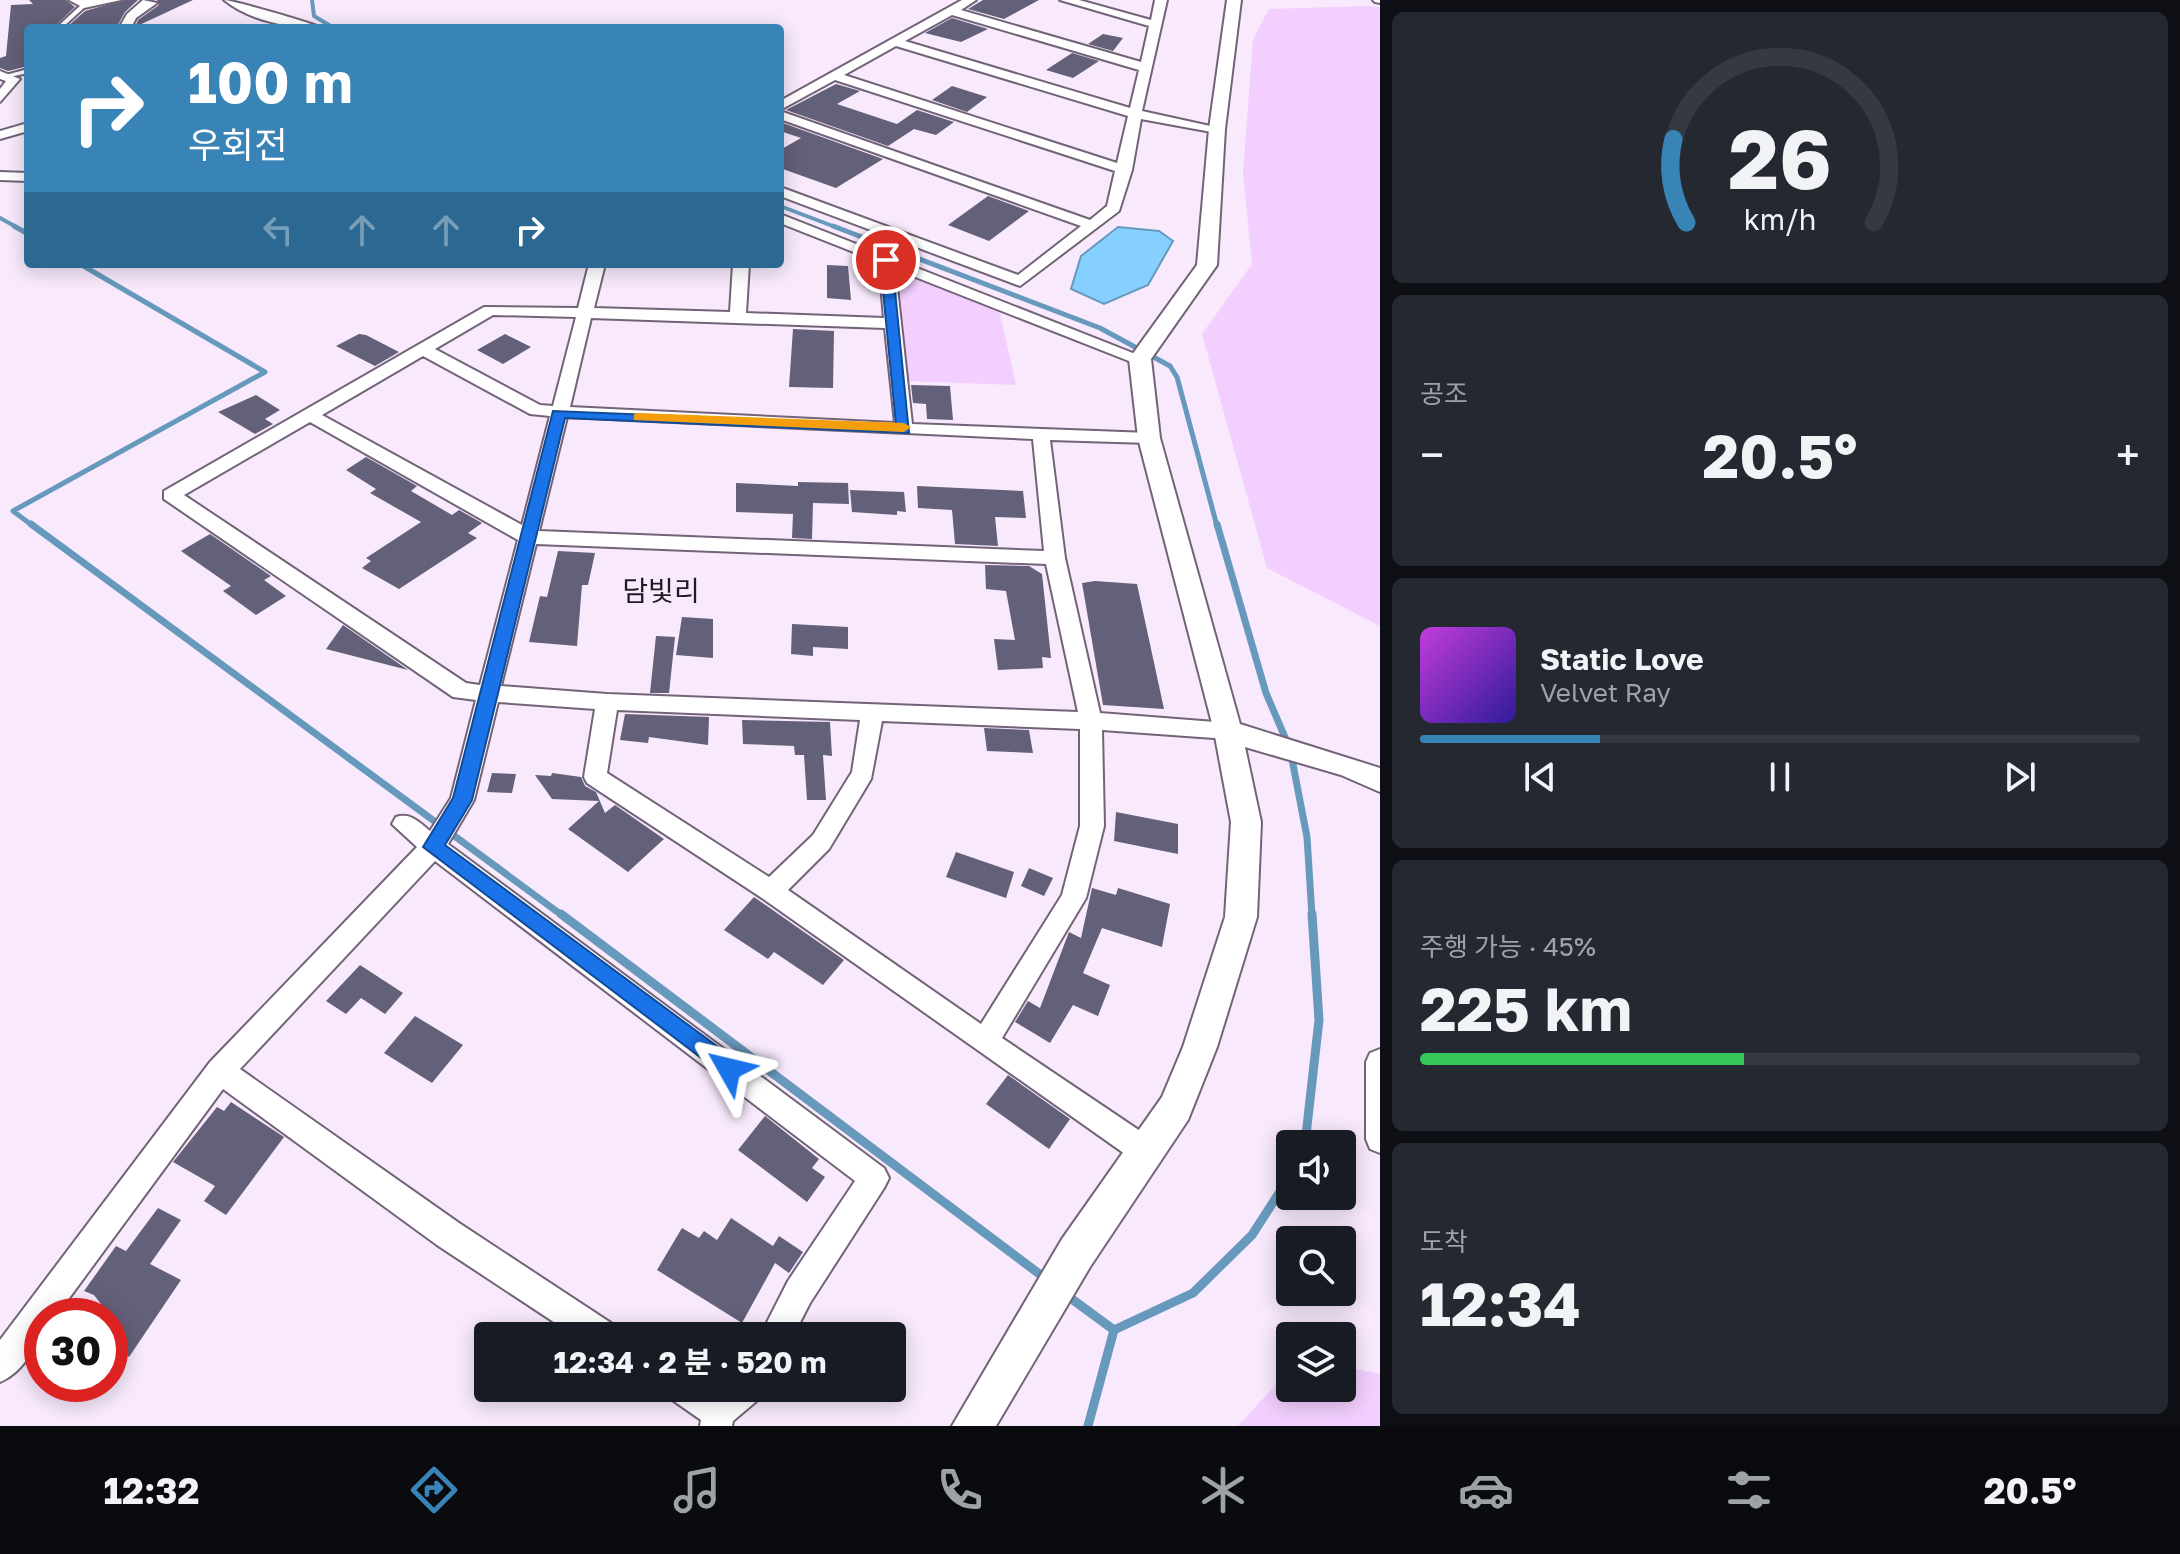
<!DOCTYPE html>
<html lang="ko">
<meta charset="utf-8">
<style>
body{margin:0;font-family:"Golos Text","Noto Sans KR",sans-serif;background:#242831;color:#f1f3f6;height:100vh;display:flex;flex-direction:column;font-size:30px;white-space:nowrap}
*{box-sizing:border-box;margin:0}
p{font-size:26px;color:#9ea1a6}
.icon{flex:none;width:44px;height:44px;fill:none;stroke:currentColor;stroke-width:2;stroke-linecap:round;stroke-linejoin:round}
.map{position:relative;flex:1;overflow:hidden}
.details{display:flex;flex-direction:column;gap:12px;padding:12px;background:#0d0f14;width:800px}
.details>*{flex:none}
.banner{position:absolute;left:24px;top:24px;width:760px;height:244px;border-radius:8px;box-shadow:0 4px 20px #0003;background:#3884b7;color:#fff;overflow:hidden}
.fabs{position:absolute;left:1276px;top:1130px;display:grid;gap:16px}
.fabs a{display:grid;place-items:center;width:80px;height:80px;border-radius:8px;background:#171b24;box-shadow:0 4px 20px #0003;font-size:40px}
.speed{position:absolute;left:24px;top:1298px;display:flex;gap:16px;font-size:40px;font-weight:700;text-align:center}
.speed>*{display:grid;place-content:center;width:104px;height:104px;border-radius:50%;background:#171b24;box-shadow:0 4px 20px #0003;line-height:1}
.speed .limit{border:12px solid #d22;background:#fff;color:#111}
.pin{position:absolute;display:grid;place-items:center;width:68px;height:68px;color:#fff;margin:-34px;border:4px solid #fff;border-radius:50%;box-shadow:0 2px 8px #0007}
.me{position:absolute;width:88px;margin:-44px;rotate:307deg;stroke-linejoin:round;filter:drop-shadow(0 0 6px #0008)}
.turn{display:flex;align-items:center;gap:28px;height:168px;padding:0 32px;font-size:36px}
.turn .icon{width:104px;height:104px;stroke-width:2.5}
.turn b{display:block;font-size:56px;line-height:68px}
.lanes{display:flex;align-items:center;height:76px;padding:0 32px;background:#0003;justify-content:center;gap:40px;direction:ltr}
.lanes .off{opacity:.35}
.big{font-size:60px;font-weight:700;line-height:1.1}
.details .widget{flex:1;display:flex;flex-direction:column;justify-content:center;gap:12px;min-width:0;padding:0 28px;border-radius:12px;background:#242831}
.details .dial{align-items:center;gap:0}
.dial svg{height:208px;overflow:visible;fill:none;stroke:#363941;stroke-width:7;stroke-linecap:round;text-anchor:middle}
.dial text{fill:#f1f3f6;stroke:none}
.song{display:flex;align-items:center;gap:24px}
.cover{width:96px;height:96px;border-radius:12px;background:linear-gradient(135deg,hsl(290 70% 55%),hsl(250 70% 35%))}
.played{height:8px;border-radius:4px;background:linear-gradient(90deg,#3884b7 25%,#363941 25%)}
.keys{display:flex;justify-content:space-around;direction:ltr}
.heat{display:flex;justify-content:space-between;align-items:center;font-size:44px;direction:ltr}
.charge{height:12px;border-radius:6px;background:linear-gradient(90deg,#34c759 45%,#363941 0)}
.trip{position:absolute;left:474px;top:1322px;width:432px;height:80px;border-radius:8px;background:#171b24;box-shadow:0 4px 20px #0003;font-weight:700;line-height:80px;text-align:center}
.tabs{display:flex;height:128px;justify-content:space-around;align-items:center;background:#090b0e;color:#9ea1a6}
.tabs .icon{width:56px;height:56px}
.tabs .selected{color:#3884b7}
.tabs b{font-size:36px;color:#f1f3f6}
main{display:flex;flex:1;min-height:0}
.map>svg:first-child{display:block}
</style>
<main>
<div class="map">
<svg width="1380" height="1426" viewBox="0 0 1380 1426">
<rect width="100%" height="100%" fill="#f8e9fd"/>
<path fill="#f2cffe" d="M1369,6L1380,7V626L1267,568L1202,334L1252,264L1243,173L1253,39L1269,9Z
M905,273L999,309L1016,385L905,381L894,276Z
M1342,1366L1380,1374V1426H1238L1290,1369V1388H1342Z"/>
<path fill="#85d0fe" stroke="#6799bc" stroke-width="2" d="M1118,227L1159,231L1173,241L1148,285L1104,304L1071,289L1081,256Z"/>
<g fill="none" stroke-linecap="round" stroke-linejoin="round">
<path stroke="#6799bc" stroke-width="4" d="M312,0L314,16L334,28
M780,206L838,228
M0,218L18,228"/>
<path stroke="#6799bc" stroke-width="5" d="M14,226L28,234
M833,226L1100,328L1170,366L1177,377L1217,526
M33,526L13,511L265,372L80,264"/>
<path stroke="#6799bc" stroke-width="7" d="M31,524L563,916
M1217,524L1266,693L1290,749L1307,837L1312,916"/>
<path stroke="#6799bc" stroke-width="9" d="M561,914L1046,1279
M1305,1144L1319,1020L1312,914
M1065,1294L1114,1330
M1088,1426L1114,1330L1193,1293L1252,1235L1290,1176"/>
</g>
<path fill="#636079" d="M29,0H66L75,7L53,28H28V66L8,71L0,68V58L6,56L11,5L33,4Z
M124,0H138L125,12L116,28H66L85,11Z
M157,0H193L135,27L138,20L159,5Z
M983,0H1039L1004,19L968,9Z
M952,18L988,29L961,42L925,33Z
M1103,34L1123,38L1113,51L1088,44Z
M1072,53L1099,61L1073,78L1046,70Z
M836,84L860,91L837,104L897,124L917,110L954,122L936,135L914,129L888,146L786,110Z
M952,86L987,97L967,112L932,100Z
M780,122L883,159L836,188L780,168V150L801,138L780,131Z
M988,196L1029,211L989,241L948,225Z
M827,265L848,266L851,300L827,298Z
M793,329L834,331L833,388L789,387Z
M359,334L366,335L399,352L375,366L336,346Z
M505,334L531,347L503,364L477,350Z
M911,385L950,386L953,420L927,419L926,404L913,403Z
M256,395L280,410L265,419L273,424L255,434L218,412Z
M366,457L417,486L411,491L452,515L459,510L482,523L468,533L477,538L399,589L362,568L371,561L366,558L421,522L370,493L376,489L346,470Z
M798,482L848,483L849,504L813,503L812,539L792,538L793,514L736,512V483L798,486Z
M917,486L1023,491L1026,518L995,517L998,546L955,544L952,510L918,508Z
M850,490L904,492L906,512L897,511V515L852,512Z
M210,534L271,576L264,580L286,596L256,615L223,591L231,586L181,551Z
M558,551L595,553L588,585H582L577,646L529,642L540,596L547,597Z
M985,565L1029,566L1042,574L1051,658L1042,657L1043,668L998,670L994,639L1015,640L1006,591L986,589Z
M1095,581L1137,584L1164,709L1103,705L1082,583Z
M682,617L713,619V658L676,655Z
M792,624L848,627V649L813,647V656L791,654Z
M343,625L408,670L326,649Z
M656,636L675,637L669,693H650Z
M625,714L709,717L708,745L649,737L648,743L620,740Z
M742,720L830,722L832,756L823,755L826,800H807L804,755H795L794,746L743,744Z
M984,728L1029,730L1033,753L987,751Z
M492,773L516,774L512,793L487,792Z
M552,773L581,777L585,786L596,792L605,813L615,805L664,839L628,872L568,829L599,801L552,799L535,775L551,776Z
M1116,812L1178,824V854L1114,841Z
M956,852L1014,872L1006,898L946,877Z
M1029,868L1053,878L1044,896L1021,886Z
M1092,888L1116,895L1118,888L1170,904L1162,947L1102,928L1083,973L1110,985L1098,1016L1073,1005L1050,1043L1015,1022L1028,1001L1040,1008L1069,932L1081,938Z
M754,897L844,960L823,985L774,952L768,959L724,930Z
M360,965L403,993L385,1014L361,998L346,1014L326,1001Z
M415,1016L463,1045L432,1083L384,1053Z
M1008,1075L1070,1119L1049,1149L986,1104Z
M231,1102L284,1137L226,1215L204,1201L215,1186L173,1162L217,1107L224,1111Z
M765,1116L819,1159L812,1168L825,1177L807,1202L738,1150Z
M158,1208L181,1220L150,1264L181,1280L129,1357L110,1346L113,1329L110,1316L94,1295L84,1291L116,1246L126,1251Z
M731,1218L773,1246L779,1236L803,1252L789,1273L775,1263L742,1323L657,1270L682,1228L699,1238L704,1231L717,1240Z"/>
<g fill="none" stroke-linecap="round" stroke-linejoin="round">
<defs>
<path id="service" d="M82,4L87,5L62,28H56Z
M28,69V73L5,78L2,76Z"/>
<path id="minor" d="M69,0H121L84,8Z
M143,0L157,3L136,18L131,28H119L127,14Z
M224,0C232,0 315,24 321,28C289,28 250,21 224,0Z
M962,0H976L961,10L1141,62L1149,26L1060,0H1079L1151,20L1155,0H1167L1142,111L1224,129L1217,133L1141,119L1132,170L1119,211L1020,286L780,196V187L1018,275L1081,226L780,119V111L1090,220L1107,206L1115,171L835,80L780,110V101ZM952,15L1139,70L1130,108L905,41ZM896,46L1128,116L1117,163L844,75Z
M1373,0H1380V3L1375,2Z
M0,71L20,79L0,102V89L6,81L0,79Z
M28,123V131L0,139V131Z
M0,172L28,173V181L0,180Z
M780,214L1148,359L1140,364L1134,363L895,269L912,424L1149,433L1158,438L1149,443L1050,440L1065,558L1100,713L1228,723L1236,725L1239,731L1236,737L1228,739L1102,730L1104,826L1086,898L1002,1038L1155,1141L1159,1151L1155,1161L1145,1165L1135,1161L762,898L587,783L584,777L595,709L498,702L474,800L448,844L884,1168L889,1178L884,1188L810,1303L793,1336H760L788,1281L855,1181L435,861L240,1069L459,1223L614,1325L619,1336H575L437,1245L223,1089L56,1316H42C42,1341 24,1372 0,1382V1340L210,1062L417,847L392,824L396,817C410,812 419,822 430,831L451,798L476,700L453,697L164,499V491L484,307L578,308L589,264H605L594,308L730,312L733,264H749L746,313L884,318L879,262L780,223ZM493,315L576,317L553,406L540,405L435,349ZM591,318L885,328L895,423L570,407ZM423,356L530,414L550,416L522,525L322,415ZM567,417L1033,439L1044,551L539,531ZM310,422L518,540L480,685L466,683L184,495ZM536,544L1046,564L1078,712L607,694L501,686ZM617,710L860,720L852,772L813,835L769,877L607,773ZM882,721L1080,729V826L1062,895L981,1024L788,890L829,849L871,779Z
M1380,1049V1153L1370,1149L1366,1139V1062L1370,1053Z
M666,1388H711L717,1392L722,1388H764L759,1399L733,1421L732,1426H700L701,1420L671,1399Z"/>
<path id="tertiary" d="M1227,0H1241L1225,129L1217,265L1151,359L1160,438L1240,724L1380,768V792L1341,775L1245,747L1261,822L1257,917L1217,1047L1188,1120L1090,1267L996,1426H952L1062,1239L1162,1097L1183,1047L1225,917L1231,822L1214,731L1138,438L1129,359L1197,265L1209,129Z"/>
</defs>
<use href="#service" stroke="#736378" stroke-width="4"/>
<use href="#minor" stroke="#736378" stroke-width="4"/>
<use href="#tertiary" stroke="#736378" stroke-width="4"/>
<use href="#service" fill="#fff" fill-rule="evenodd"/>
<use href="#minor" fill="#fff" fill-rule="evenodd"/>
<use href="#tertiary" fill="#fff" fill-rule="evenodd"/>
</g>
<path fill="#1a73e8" stroke="#114b97" stroke-width="2" d="M886,256L892,260L909,433L565,418L472,800L445,845L737,1061L740,1069L737,1076L729,1079L423,847L453,798L553,411L896,425L880,260Z"/>
<path fill="#f59e0b" d="M639,413L904,423L911,427L904,432L634,420V414Z"/>
<g text-anchor="middle" stroke-width="8" stroke-linejoin="round" paint-order="stroke">
<g font-size="28" fill="#211a23" stroke="#f8e9fd">
<text x="661" y="601">담빛리</text>
</g>
</g>
</svg>
<div class="fabs">
<a><svg class="icon" aria-label="sound" viewBox="0 0 24 24"><path d="M4 9h4l5-4v14l-5-4H4zM17 9q2 3 0 6"/></svg></a>
<a><svg class="icon" aria-label="search" viewBox="0 0 24 24"><circle cx="10" cy="10" r="6"/><path d="M15 15l6 6"/></svg></a>
<a><svg class="icon" aria-label="layers" viewBox="0 0 24 24"><path d="M12 4l9 5-9 5-9-5zM3 14l9 5 9-5"/></svg></a>
</div>
<div class="speed"><div class="limit">30</div></div>
<div class="pin" style="left:886px;top:260px;background:#d93025"><svg class="icon" aria-label="arrive" viewBox="0 0 24 24"><path d="M6 21V4h12l-3 4 3 4H6"/></svg></div>
<svg class="me" style="left:729px;top:1069px" viewBox="-20 -20 40 40"><path d="M0-17L14 15 0 8-14 15z" fill="#1a73e8" stroke="#fff" stroke-width="4"/></svg>
<div class="trip">12:34 · 2 분 · 520 m</div>
<div class="banner">
<div class="turn"><svg class="icon" aria-label="right" viewBox="0 0 24 24"><path d="M7 20v-9h11M14 6l5 5-5 5"/></svg><div><b>100 m</b>우회전</div></div>
<div class="lanes"><svg class="icon off" aria-label="left" viewBox="0 0 24 24"><path d="M17 20v-9H6M10 6l-5 5 5 5"/></svg><svg class="icon off" aria-label="ahead" viewBox="0 0 24 24"><path d="M12 20V5M6 11l6-6 6 6"/></svg><svg class="icon off" aria-label="ahead" viewBox="0 0 24 24"><path d="M12 20V5M6 11l6-6 6 6"/></svg><svg class="icon" aria-label="right" viewBox="0 0 24 24"><path d="M7 20v-9h11M14 6l5 5-5 5"/></svg></div>
</div>
</div>
<section class="details">
<div class="widget dial"><svg viewBox="0 0 100 80">
<path d="M14 69A42 42 0 1 1 86 69"/>
<path d="M14 69A42 42 0 0 1 9 37" stroke="#3884b7"/>
<text x="50" y="56" font-size="32" font-weight="700">26</text>
<text x="50" y="72" font-size="11">km/h</text>
</svg></div>
<div class="widget"><p>공조</p>
<div class="heat"><a>−</a><b class="big">20.5°</b><a>+</a></div>
</div>
<div class="widget">
<div class="song"><i class="cover"></i><div><b>Static Love</b><p>Velvet Ray</p></div></div>
<div class="played"></div>
<div class="keys"><svg class="icon" aria-label="previous" viewBox="0 0 24 24"><path d="M18 5L8 12l10 7zM5 5v14"/></svg><svg class="icon" aria-label="pause" viewBox="0 0 24 24"><path d="M8 5v14M16 5v14"/></svg><svg class="icon" aria-label="next" viewBox="0 0 24 24"><path d="M6 5l10 7-10 7zM19 5v14"/></svg></div>
</div>
<div class="widget"><p>주행 가능 · 45%</p><b class="big">225 km</b><div class="charge"></div></div>
<div class="widget"><p>도착</p><b class="big">12:34</b></div>
</section>
</main>
<nav class="tabs">
<b>12:32</b>
<svg class="icon selected" aria-label="directions" viewBox="0 0 24 24"><path d="M12 3l9 9-9 9-9-9zM9 14v-3h6M13 9l2 2-2 2"/></svg>
<svg class="icon" aria-label="music" viewBox="0 0 24 24"><path d="M9 18V5l10-2v13"/><circle cx="6" cy="18" r="3"/><circle cx="16" cy="16" r="3"/></svg>
<svg class="icon" aria-label="phone" viewBox="0 0 24 24"><path d="M5 4h4l2 5-3 2q2 4 5 5l2-3 5 2v4C11 20 4 13 5 4z"/></svg>
<svg class="icon" aria-label="climate" viewBox="0 0 24 24"><path d="M12 3v18M4 7l16 10M4 17L20 7"/></svg>
<svg class="icon" aria-label="car" viewBox="0 0 24 24"><path d="M5 17H2v-5l4-1 3-4h7l3 4 3 1v5h-3M9 17h6M6 11h13"/><circle cx="7" cy="17" r="2"/><circle cx="17" cy="17" r="2"/></svg>
<svg class="icon" aria-label="filters" viewBox="0 0 24 24"><path d="M4 7h16M4 17h16"/><circle cx="9" cy="7" r="2"/><circle cx="15" cy="17" r="2"/></svg>
<b>20.5°</b>
</nav>
